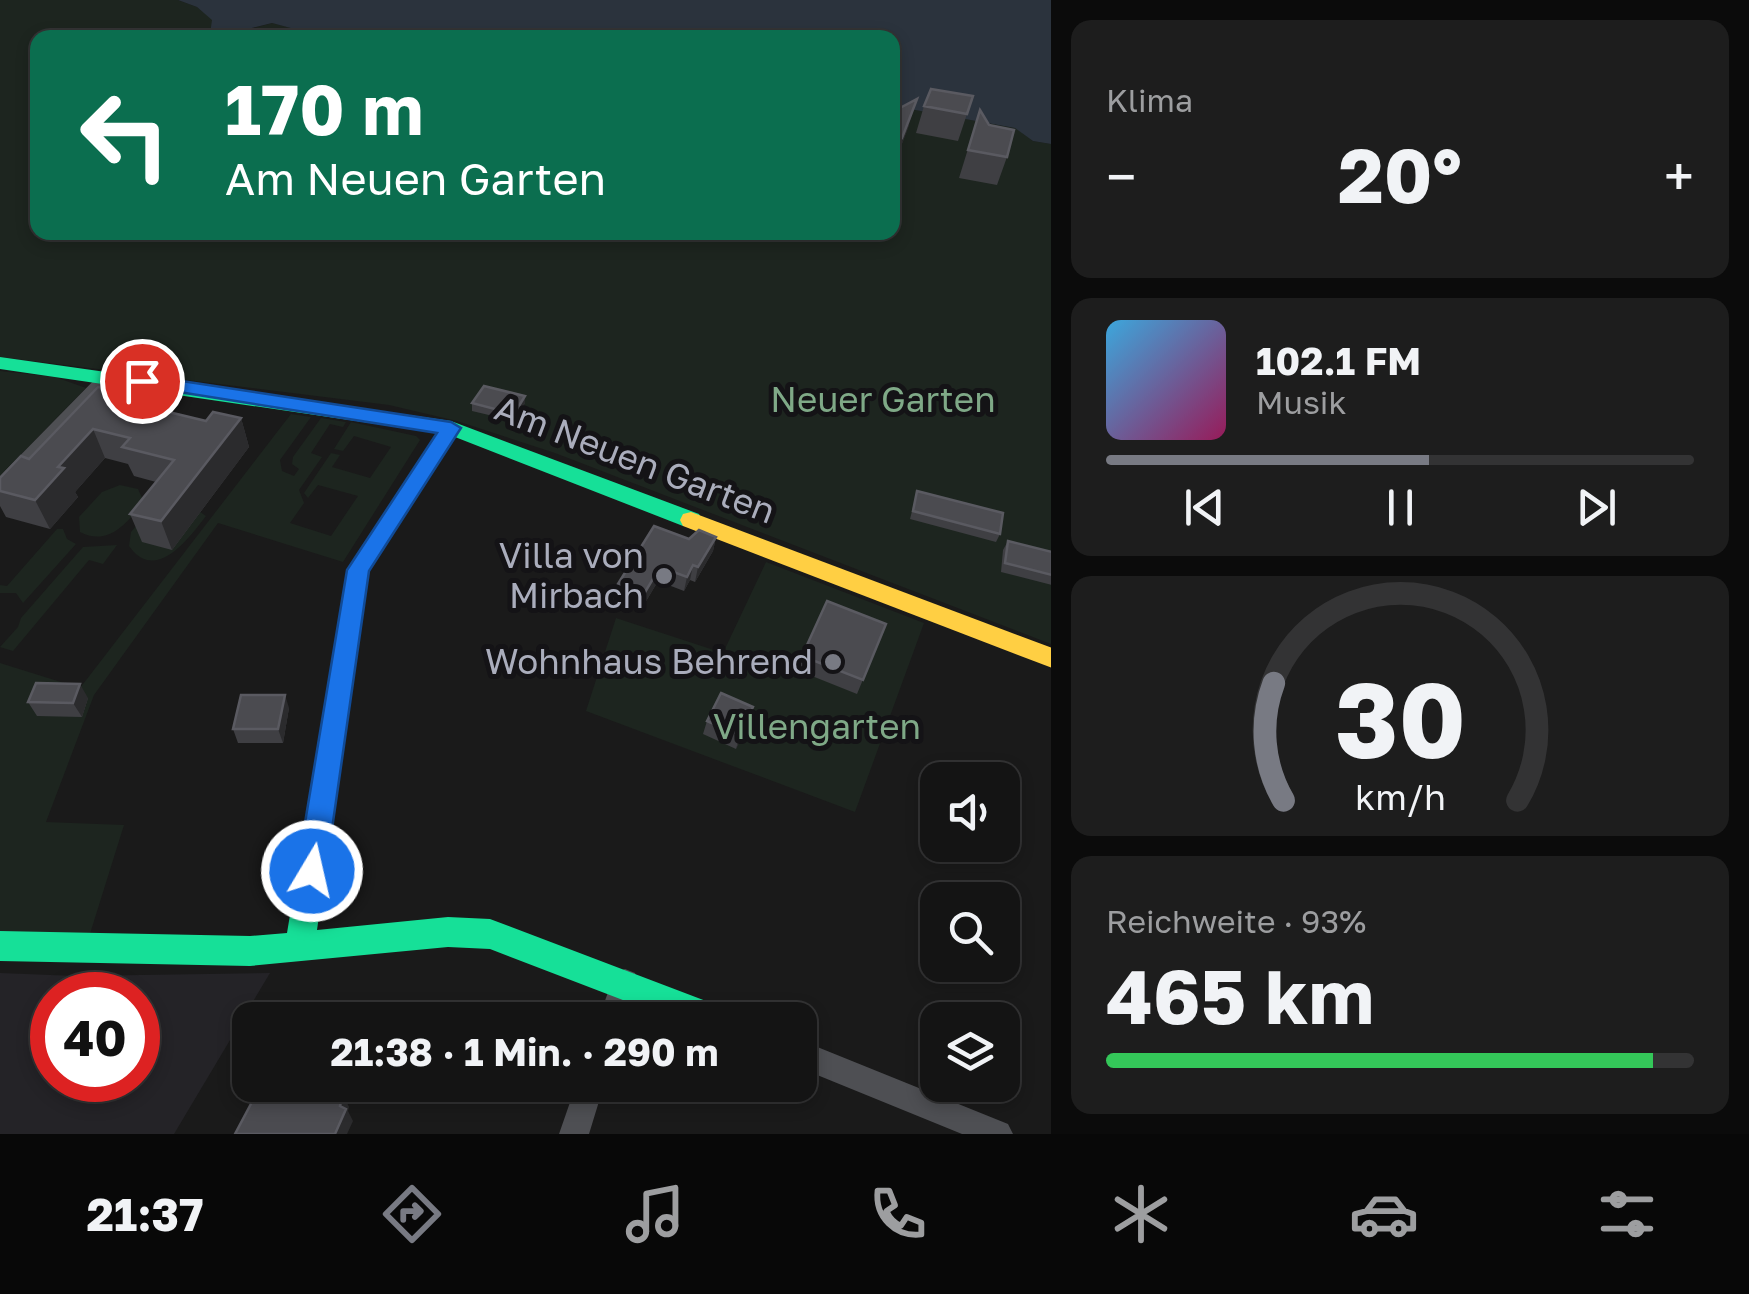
<!DOCTYPE html>
<html lang="de">
<meta charset="utf-8">
<style>
body{margin:0;font-family:"Golos Text",sans-serif;background:#1d1d1d;color:#f1f3f6;height:100vh;display:flex;flex-direction:column;font-size:38px;white-space:nowrap}
*{box-sizing:border-box;margin:0}
p{font-size:32px;color:#9d9ea0}
.icon{flex:none;width:55px;height:55px;fill:none;stroke:currentColor;stroke-width:2;stroke-linecap:round;stroke-linejoin:round}
.map{position:relative;flex:1;overflow:hidden}
.drawer{display:flex;flex-direction:column;gap:20px;padding:20px;background:#0b0b0b;width:698px}
.drawer>*{flex:none}
.top-card{position:absolute;left:30px;top:30px;width:870px;height:210px;border-radius:20px;box-shadow:0 5px 15px #0003,0 0 0 2px #333334;background:#0b6e4f;color:#fff;overflow:hidden}
.fabs{position:absolute;left:920px;top:762px;display:grid;gap:20px}
.fabs a{display:grid;place-items:center;width:100px;height:100px;border-radius:20px;background:#141414;box-shadow:0 5px 15px #0003,0 0 0 2px #333334;font-size:50px}
.speed{position:absolute;left:30px;top:972px;display:flex;gap:20px;font-size:50px;font-weight:700;text-align:center}
.speed>*{display:grid;place-content:center;width:130px;height:130px;border-radius:50%;background:#141414;box-shadow:0 5px 15px #0003,0 0 0 2px #333334;line-height:1}
.speed .limit{border:15px solid #d22;background:#fff;color:#111}
.pin{position:absolute;display:grid;place-items:center;width:85px;height:85px;color:#fff;margin:-42px;border:5px solid #fff;border-radius:50%;box-shadow:0 2px 10px #0007}
.me{position:absolute;width:110px;margin:-55px;rotate:9deg;stroke-linejoin:round;filter:drop-shadow(0 0 8px #0008)}
.turn{display:flex;align-items:center;gap:35px;height:210px;padding:0 30px;font-size:45px}
.turn .icon{width:130px;height:130px;stroke-width:2.5}
.turn b{display:block;font-size:70px;line-height:85px}
.big{font-size:75px;font-weight:700;line-height:1.1}
.drawer .card{flex:1;display:flex;flex-direction:column;justify-content:center;gap:15px;min-width:0;padding:0 35px;border-radius:20px;background:#1d1d1d}
.drawer .dial{align-items:center;gap:0}
.dial svg{height:260px;overflow:visible;fill:none;stroke:#333334;stroke-width:7;stroke-linecap:round;text-anchor:middle}
.dial text{fill:#f1f3f6;stroke:none}
.song{display:flex;align-items:center;gap:30px}
.cover{width:120px;height:120px;border-radius:15px;background:linear-gradient(135deg,hsl(200 70% 55%),hsl(330 70% 35%))}
.played{height:10px;border-radius:5px;background:linear-gradient(90deg,#787a83 55%,#333334 55%)}
.keys{display:flex;justify-content:space-around;direction:ltr}
.heat{display:flex;justify-content:space-between;align-items:center;font-size:55px;direction:ltr}
.charge{height:15px;border-radius:8px;background:linear-gradient(90deg,#34c759 93%,#333334 0)}
.trip{position:absolute;left:232px;top:1002px;width:585px;height:100px;border-radius:20px;background:#141414;box-shadow:0 5px 15px #0003,0 0 0 2px #333334;font-weight:700;line-height:100px;text-align:center}
.tabs{display:flex;height:160px;justify-content:space-around;align-items:center;background:#080808;color:#9d9ea0}
.tabs .icon{width:70px;height:70px}
.tabs .active{color:#787a83}
.tabs b{font-size:45px;color:#f1f3f6}
main{display:flex;flex:1;min-height:0}
.map>svg:first-child{display:block}
</style>
<main>
<div class="map">
<svg width="1052" height="1134" viewBox="0 0 1052 1134">
<rect width="100%" height="100%" fill="#1a1a1a"/>
<path fill="#242327" fill-rule="evenodd" d="M0,973L76,976L270,973L174,1134H0ZM52,995H138V1080H52Z"/>
<path fill="#1d251f" d="M0,0H178L197,7L232,34L272,23L328,37L38,38V232H892L893,106L1016,128L1033,141L1051,144V644L555,453L457,421L389,405L0,357Z
M0,371L55,377L86,388L0,476Z
M291,414L311,417L280,460L282,471L294,476L299,469L292,464L293,457L321,418L346,422L343,427L330,424L311,453L322,457L299,490L304,503L290,523L331,536L358,496L318,485L308,498L304,493L331,453L340,455L332,467L370,478L391,447L354,436L343,451L334,449L351,422L416,436L420,440L343,562L218,523L94,695L46,822L124,825L89,937L0,936V663L80,688Z
M120,485L138,489L143,500C130,522 108,547 80,532L79,517L102,492Z
M167,489L206,516C189,538 156,584 129,546L131,532Z
M57,529H63L67,539L76,544L23,603L16,593H0V585L7,586Z
M117,545L103,564L89,560L13,651L0,647L18,627L21,618L83,547Z
M766,562L924,623L855,812L586,711L616,618L723,653Z"/>
<path fill="#2b333d" d="M178,0H1051V144L1033,141L1015,128L893,106L892,38H328L272,23L215,37L210,34L212,20L197,7Z"/>
<g fill="none" stroke-linecap="round" stroke-linejoin="round">
<path fill="#4e4f53" fill-rule="evenodd" d="M108,371L116,376L114,380L7,492L0,494V476L102,372Z
M625,969L635,973L639,983L626,1020H598L615,973Z
M800,1040L1008,1124L1013,1134H962L800,1068Z
M576,1085H604L589,1134H559Z"/>
<path fill="#16e098" fill-rule="evenodd" d="M0,357L451,421L699,514L702,520L699,526H683L455,437L369,571L317,930L448,917L490,919L727,1009L732,1020H675L490,949L448,947L250,966L0,961V931L250,936L287,933L347,570L438,433L0,369Z"/>
<path fill="#ffcf43" fill-rule="evenodd" d="M691,512L1052,648V668L683,526L680,520L683,514Z"/>
</g>
<path fill="#3f3f43" d="M973,96L958,141L916,133L924,106Z
M892,108L898,109L909,125L894,165H892Z
M980,110L1007,157L997,185L959,178Z
M129,403L206,421L241,418L249,447L172,550L142,542L130,514L156,482L134,476L128,464L105,458L75,492L78,497L50,529L6,517L0,506V478L29,459Z
M472,403H525L514,421L472,411Z
M917,491L1000,534L996,542L910,519Z
M716,537L713,551L695,582L690,580L684,591L658,581L642,608L617,598L618,584L689,539Z
M1008,541L1052,552V585L1001,572L1003,550Z
M886,624L857,694L797,670L802,656Z
M88,698L82,717L37,716L28,702Z
M753,707L749,721L736,749L703,734L707,721Z
M289,708L283,743H238L233,729Z"/>
<path fill="#2b2b2d" d="M917,99L909,125L894,165L902,138Z
M525,396V403L514,421V414Z
M241,418L249,447L172,550L161,521Z
M93,429L105,458L75,492L78,497L50,529L35,500L58,467Z
M716,537L713,551L695,582L698,567Z
M693,565L690,580L684,591L687,577Z
M660,567L658,581L642,608L644,594Z
M80,684L88,698L82,717L73,703Z
M285,695L289,708L283,743L278,729Z
M753,707L749,721L736,749L740,735Z
M343,1094L349,1107L348,1111L353,1121L347,1134H335Z"/>
<path fill="#4b4b50" stroke="#5a5a61" stroke-width="2.5" d="M931,89L973,96L967,114L924,106Z
M917,99L902,138L892,136V108L898,109Z
M980,110L989,125L1014,130L1007,157L968,150Z
M484,386L525,396L514,414L472,403Z
M98,387L126,393L119,400L206,421L213,412L241,418L161,521L130,514L174,460L122,447L130,438L93,429L58,467L64,468L35,500L0,491V478L21,456L29,459Z
M917,491L1003,513L1000,534L913,511Z
M654,526L689,539L699,530L716,537L698,567L693,565L687,577L660,567L644,594L618,584Z
M1008,541L1052,552V575L1005,563Z
M827,601L886,624L863,680L802,656Z
M36,683L80,684L73,703L28,702Z
M721,693L753,707L740,735L707,721Z
M241,695H285L278,729H233Z
M261,1085H313L325,1091L338,1085L343,1094L340,1106L346,1109L335,1134H235Z"/>
<path fill="#1a73e8" stroke="#114b97" stroke-width="2.5" d="M142,375L451,422L461,428L369,571L326,871L322,881L312,885L302,881L297,871L347,570L437,433L135,385L132,381Z"/>
<g fill="#787a83" stroke="#141316" stroke-width="4">
<circle cx="664" cy="576" r="10"/>
<circle cx="833" cy="662" r="10"/>
</g>
<g text-anchor="middle" stroke-width="10" stroke-linejoin="round" paint-order="stroke">
<g font-size="35" fill="#7fa987" stroke="#141316">
<text x="883" y="412">Neuer Garten</text>
<text x="817" y="739">Villengarten</text>
</g>
<g font-size="35" fill="#aaadbc" stroke="#141316">
<text transform="translate(635 460) rotate(21)" y="12">Am Neuen Garten</text>
</g>
<g font-size="35" fill="#aaadbc" stroke="#141316" text-anchor="end">
<text x="644" y="568">Villa von<tspan x="644" dy="40">Mirbach</tspan></text>
<text x="813" y="674">Wohnhaus Behrend</text>
</g>
</g>
</svg>
<div class="fabs">
<a><svg class="icon" aria-label="sound" viewBox="0 0 24 24"><path d="M4 9h4l5-4v14l-5-4H4zM17 9q2 3 0 6"/></svg></a>
<a><svg class="icon" aria-label="search" viewBox="0 0 24 24"><circle cx="10" cy="10" r="6"/><path d="M15 15l6 6"/></svg></a>
<a><svg class="icon" aria-label="layers" viewBox="0 0 24 24"><path d="M12 4l9 5-9 5-9-5zM3 14l9 5 9-5"/></svg></a>
</div>
<div class="speed"><div class="limit">40</div></div>
<div class="pin" style="left:142px;top:381px;background:#d93025"><svg class="icon" aria-label="arrive" viewBox="0 0 24 24"><path d="M6 21V4h12l-3 4 3 4H6"/></svg></div>
<svg class="me" style="left:312px;top:871px" viewBox="-20 -20 40 40"><circle r="17" fill="#1a73e8" stroke="#fff" stroke-width="3"/><path d="M0-11L8 9 0 5-8 9z" fill="#fff"/></svg>
<div class="trip">21:38 · 1 Min. · 290 m</div>
<div class="top-card">
<div class="turn"><svg class="icon" aria-label="left" viewBox="0 0 24 24"><path d="M17 20v-9H6M10 6l-5 5 5 5"/></svg><div><b>170 m</b>Am Neuen Garten</div></div>
</div>
</div>
<section class="drawer">
<div class="card"><p>Klima</p>
<div class="heat"><a>−</a><b class="big">20°</b><a>+</a></div>
</div>
<div class="card">
<div class="song"><i class="cover"></i><div><b>102.1 FM</b><p>Musik</p></div></div>
<div class="played"></div>
<div class="keys"><svg class="icon" aria-label="previous" viewBox="0 0 24 24"><path d="M18 5L8 12l10 7zM5 5v14"/></svg><svg class="icon" aria-label="pause" viewBox="0 0 24 24"><path d="M8 5v14M16 5v14"/></svg><svg class="icon" aria-label="next" viewBox="0 0 24 24"><path d="M6 5l10 7-10 7zM19 5v14"/></svg></div>
</div>
<div class="card dial"><svg viewBox="0 0 100 80">
<path d="M14 69A42 42 0 1 1 86 69"/>
<path d="M14 69A42 42 0 0 1 11 33" stroke="#787a83"/>
<text x="50" y="56" font-size="32" font-weight="700">30</text>
<text x="50" y="72" font-size="11">km/h</text>
</svg></div>
<div class="card"><p>Reichweite · 93%</p><b class="big">465 km</b><div class="charge"></div></div>
</section>
</main>
<nav class="tabs">
<b>21:37</b>
<svg class="icon active" aria-label="directions" viewBox="0 0 24 24"><path d="M12 3l9 9-9 9-9-9zM9 14v-3h6M13 9l2 2-2 2"/></svg>
<svg class="icon" aria-label="music" viewBox="0 0 24 24"><path d="M9 18V5l10-2v13"/><circle cx="6" cy="18" r="3"/><circle cx="16" cy="16" r="3"/></svg>
<svg class="icon" aria-label="phone" viewBox="0 0 24 24"><path d="M5 4h4l2 5-3 2q2 4 5 5l2-3 5 2v4C11 20 4 13 5 4z"/></svg>
<svg class="icon" aria-label="climate" viewBox="0 0 24 24"><path d="M12 3v18M4 7l16 10M4 17L20 7"/></svg>
<svg class="icon" aria-label="car" viewBox="0 0 24 24"><path d="M5 17H2v-5l4-1 3-4h7l3 4 3 1v5h-3M9 17h6M6 11h13"/><circle cx="7" cy="17" r="2"/><circle cx="17" cy="17" r="2"/></svg>
<svg class="icon" aria-label="filters" viewBox="0 0 24 24"><path d="M4 7h16M4 17h16"/><circle cx="9" cy="7" r="2"/><circle cx="15" cy="17" r="2"/></svg>
</nav>
